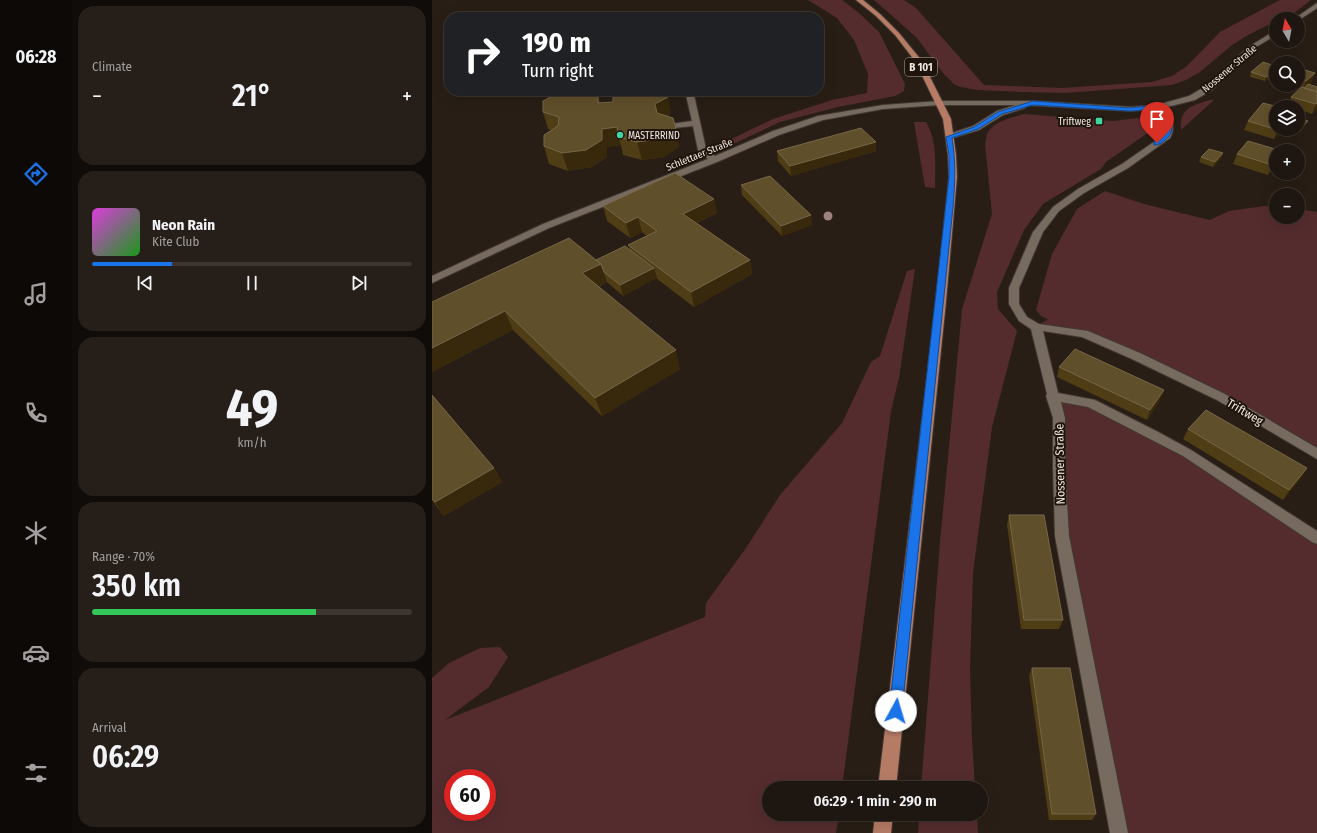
<!DOCTYPE html>
<meta charset="utf-8">
<style>
body{margin:0;font-family:"Fira Sans Condensed",sans-serif;background:#261f19;color:#f1f3f6;height:100vh;display:flex;flex-direction:column;font-size:15px;white-space:nowrap}
*{box-sizing:border-box;margin:0}
p{font-size:13px;color:#a19f9f}
.icon{flex:none;width:22px;height:22px;fill:none;stroke:currentColor;stroke-width:2;stroke-linecap:round;stroke-linejoin:round}
.map{position:relative;flex:1;overflow:hidden}
.drawer{display:flex;flex-direction:column;gap:6px;padding:6px;background:#100c09;width:360px}
.drawer>*{flex:none}
.top-card{position:absolute;left:12px;top:12px;width:380px;height:84px;border-radius:16px;box-shadow:0 4px 16px #0002,0 0 0 1px #3c3530;background:#202124;color:#fff;overflow:hidden}
.needle{width:26px;rotate:350deg}
.controls{position:absolute;left:837px;top:12px;display:grid;gap:8px}
.controls a{display:grid;place-items:center;width:36px;height:36px;border-radius:50%;background:#1e1610;box-shadow:0 4px 16px #0002,0 0 0 1px #3c3530;font-size:20px}
.speed{position:absolute;left:12px;top:769px;display:flex;gap:8px;font-size:20px;font-weight:700;text-align:center}
.speed>*{display:grid;place-content:center;width:52px;height:52px;border-radius:50%;background:#1e1610;box-shadow:0 4px 16px #0002,0 0 0 1px #3c3530;line-height:1}
.speed .limit{border:6px solid #d22;background:#fff;color:#111}
.pin{position:absolute;display:grid;place-items:center;width:34px;height:34px;color:#fff;margin:-41px -17px;border-radius:50% 50% 50% 0;rotate:-45deg;box-shadow:0 0 4px #0007}
.pin .icon{rotate:45deg}
.me{position:absolute;width:44px;margin:-22px;rotate:6deg;stroke-linejoin:round;filter:drop-shadow(0 0 3px #0008)}
.turn{display:flex;align-items:center;gap:14px;height:84px;padding:0 12px;font-size:18px}
.turn .icon{width:52px;height:52px;stroke-width:2.5}
.turn b{display:block;font-size:28px;line-height:34px}
.big{font-size:30px;font-weight:600;line-height:1.1}
.drawer .card{flex:1;display:flex;flex-direction:column;justify-content:center;gap:6px;min-width:0;padding:0 14px;border-radius:16px;background:#261f19}
.drawer .dial{align-items:center;gap:0}
.dial b{font-size:52px;line-height:1}
.song{display:flex;align-items:center;gap:12px}
.cover{width:48px;height:48px;border-radius:6px;background:linear-gradient(135deg,hsl(300 70% 55%),hsl(120 70% 35%))}
.played{height:4px;border-radius:2px;background:linear-gradient(90deg,#1a73e8 25%,#3c3530 25%)}
.keys{display:flex;justify-content:space-around;direction:ltr}
.heat{display:flex;justify-content:space-between;align-items:center;font-size:22px;direction:ltr}
.charge{height:6px;border-radius:3px;background:linear-gradient(90deg,#34c759 70%,#3c3530 0)}
.trip{position:absolute;left:330px;top:781px;width:226px;height:40px;border-radius:20px;background:#1e1610;box-shadow:0 4px 16px #0002,0 0 0 1px #3c3530;font-weight:600;line-height:40px;text-align:center}
main{display:flex;flex:1;min-height:0}
.dock{display:flex;flex-direction:column;width:72px;justify-content:space-around;align-items:center;background:#0c0906;color:#a19f9f}
.dock .icon{width:28px;height:28px}
.dock .active{color:#1a73e8}
.dock b{font-size:18px;color:#f1f3f6}
.map>svg:first-child{display:block}
</style>
<main>
<nav class="dock">
<b>06:28</b>
<svg class="icon active" aria-label="directions" viewBox="0 0 24 24"><path d="M12 3l9 9-9 9-9-9zM9 14v-3h6M13 9l2 2-2 2"/></svg>
<svg class="icon" aria-label="music" viewBox="0 0 24 24"><path d="M9 18V5l10-2v13"/><circle cx="6" cy="18" r="3"/><circle cx="16" cy="16" r="3"/></svg>
<svg class="icon" aria-label="phone" viewBox="0 0 24 24"><path d="M5 4h4l2 5-3 2q2 4 5 5l2-3 5 2v4C11 20 4 13 5 4z"/></svg>
<svg class="icon" aria-label="climate" viewBox="0 0 24 24"><path d="M12 3v18M4 7l16 10M4 17L20 7"/></svg>
<svg class="icon" aria-label="car" viewBox="0 0 24 24"><path d="M5 17H2v-5l4-1 3-4h7l3 4 3 1v5h-3M9 17h6M6 11h13"/><circle cx="7" cy="17" r="2"/><circle cx="17" cy="17" r="2"/></svg>
<svg class="icon" aria-label="filters" viewBox="0 0 24 24"><path d="M4 7h16M4 17h16"/><circle cx="9" cy="7" r="2"/><circle cx="15" cy="17" r="2"/></svg>
</nav>
<section class="drawer">
<div class="card"><p>Climate</p>
<div class="heat"><a>−</a><b class="big">21°</b><a>+</a></div>
</div>
<div class="card">
<div class="song"><i class="cover"></i><div><b>Neon Rain</b><p>Kite Club</p></div></div>
<div class="played"></div>
<div class="keys"><svg class="icon" aria-label="previous" viewBox="0 0 24 24"><path d="M18 5L8 12l10 7zM5 5v14"/></svg><svg class="icon" aria-label="pause" viewBox="0 0 24 24"><path d="M8 5v14M16 5v14"/></svg><svg class="icon" aria-label="next" viewBox="0 0 24 24"><path d="M6 5l10 7-10 7zM19 5v14"/></svg></div>
</div>
<div class="card dial"><b>49</b><p>km/h</p></div>
<div class="card"><p>Range · 70%</p><b class="big">350 km</b><div class="charge"></div></div>
<div class="card"><p>Arrival</p><b class="big">06:29</b></div>
</section>
<div class="map">
<svg width="885" height="833" viewBox="0 0 885 833">
<rect width="100%" height="100%" fill="#281e15"/>
<path fill="#542c2e" fill-rule="evenodd" d="M376,0H410L427,13L447,32L473,84L472,91L463,96L406,107L348,122L293,148L283,147L341,119L400,100L435,93L436,74L422,40L405,18Z
M442,0H472L484,8L552,85L630,88L720,82L740,76L755,66L788,32L848,0H879C870,7 857,19 844,19V21L816,35L800,45L768,72L754,80L740,85L633,93L589,92L545,90L529,87L523,85L511,73L484,37Z
M778,100H782L749,130C747,108 761,105 778,100Z
M593,114L681,121L706,118L712,120L718,125L720,130L674,162L669,169L611,204L592,230L565,292L566,309L585,331L560,427L541,573L538,669L540,740L543,788H489L508,542L530,309L560,214L553,144C554,141 554,137 555,134C561,121 581,117 593,114Z
M482,122H494C506,141 503,166 503,188L493,187Z
M673,191L712,204L778,220L797,211L832,206L844,207V217H866V209L885,212V454L789,397L652,334L604,327L616,319L609,316L604,310L620,254L645,209Z
M483,269L467,378L459,411L410,788H337V814H407L404,833H0V678L17,663L48,648L68,647L76,657L57,687L13,720L273,617L274,603L314,548L348,495L410,423L439,362L448,356L475,271ZM21,778H55V812H21Z
M620,396L659,403L722,435L885,538V833H687L630,536Z
M487,814H545L546,833H486Z"/>
<g fill="none" stroke-linecap="round" stroke-linejoin="round">
<defs>
<path id="minor" d="M885,3V8L867,20L862,19Z
M844,30V35L819,50L780,90L763,100L731,108C739,117 745,126 738,138L696,168L652,193L627,211L611,232L587,288V304L595,317L607,324L656,331L708,353L793,394L885,448V459L785,400L700,359L650,337L611,331L626,393L663,400L726,432L759,450L885,531V544L880,542L751,456L656,407L629,402L633,418V468L637,536L696,833H678L623,536L621,468V418L614,396L615,394L599,329L587,321L577,304V288L601,232L621,207L646,189L690,164L732,135C736,124 731,117 723,109L699,111L593,105V108L571,115L547,130L517,139H514V135L541,126L565,111L584,105H508L451,109L391,120L347,135L285,162L117,228L0,283V276L111,224L276,159L266,150L261,126L232,129L228,127L232,125L260,121L254,95L255,93H258L262,95L274,149L283,156L341,131L386,116L451,105L508,101H601L699,107L725,105L757,96L774,86L815,48Z"/>
<path id="major" d="M424,0H431L448,14L467,33L490,61L519,119L524,155L525,177L514,302L464,788H446L504,302L517,177L516,155L511,119L483,61L463,35L444,16Z
M443,814H461L459,833H441Z"/>
</defs>
<use href="#minor" stroke="#423933" stroke-width="2"/>
<use href="#major" stroke="#423933" stroke-width="2"/>
<use href="#minor" fill="#776a5f" fill-rule="evenodd"/>
<use href="#major" fill="#b67b65" fill-rule="evenodd"/>
</g>
<circle fill="#9c837f" cx="396" cy="216" r="4.5"/>
<path fill="#4f3d15" d="M844,65V82L835,79L833,81L818,77L819,72Z
M866,68L883,73L879,82L877,84L885,87V108L880,114L866,109V107H859L855,106L859,97L867,89L853,85H866Z
M166,96L168,103L239,114L235,116L241,118L247,147L232,157L210,160L191,155L189,145L175,147V157L160,167L136,171L117,164L112,146L119,130L116,129L111,112Z
M866,118L876,121L873,126L868,132L857,129H866Z
M816,121L850,129L842,139L812,130Z
M444,142V151L359,176L346,161L345,151Z
M791,153L789,158L781,167L767,162L769,157Z
M805,154L844,165L836,175L801,164Z
M309,185L380,225L350,236L310,195Z
M282,199L285,213L265,223L318,260L320,274L262,307L224,278L191,296L175,282L167,287L248,369L170,416L81,330L0,372V302L164,260L198,249L196,245L215,236L210,232L198,238L175,221L171,206Z
M627,367L728,400L715,420L625,377Z
M0,395L62,468L70,482L12,516L0,500Z
M756,429L875,468L869,478L851,500L751,439Z
M577,515L631,620L627,629H589L575,525Z
M600,668L664,814L660,820H617L597,676Z"/>
<path fill="#38290c" d="M883,73L879,82L871,90L874,81Z
M837,75L835,79L833,81L834,77Z
M236,97L239,114L227,122L223,104Z
M885,103V108L880,114L884,104Z
M876,121L873,126L868,132L870,127Z
M185,127L186,137L189,145L175,147V157L160,167L136,171L130,153L170,129Z
M244,129L247,147L232,157L210,160L205,142Z
M846,129H850L842,139L845,130Z
M444,142V151L359,176L358,166Z
M791,153L789,158L781,167L783,162Z
M844,161V165L836,175L840,165Z
M282,199L285,213L254,228L251,214Z
M379,215L380,225L350,236L349,226Z
M206,217L210,232L198,238L194,223Z
M318,260L320,274L262,307L259,292Z
M169,264L175,282L157,292L150,273Z
M222,268L225,278L191,296L188,285Z
M73,311L81,330L0,372V348Z
M244,350L248,369L170,416L163,398Z
M732,390L728,400L715,420L718,410Z
M62,468L70,482L12,516L3,502Z
M875,468L869,478L851,500L857,490Z"/>
<path fill="#604f2b" stroke="#776748" d="M831,62L843,66L838,70L837,75L834,77L819,72Z
M844,65V72L838,70Z
M866,68L883,73L874,81L866,79Z
M876,84L885,87V92L872,88Z
M870,87L885,92V103L884,104L859,97Z
M142,91H151L166,96V103L181,102V94L185,91H234L236,97L223,104L225,113L241,118L244,129L228,139L205,142L186,137L185,127L170,129V140L154,150L130,153L112,146V135L126,126L127,117L111,112V101L126,93Z
M831,103L846,107H844V129H846L845,130L816,121Z
M866,118L876,121L870,127L866,126Z
M429,128L444,142L358,166L345,151Z
M816,141L850,151H844V161L840,165L805,154Z
M777,149L791,153L783,162L769,157Z
M243,173L282,199L251,214L318,260L259,292L196,245L225,231L206,217L194,223L171,206Z
M338,176L379,215L349,226L309,185Z
M137,238L169,264L150,273L244,350L163,398L73,311L0,348V302Z
M193,246L222,268L188,285L172,272L169,264L164,260Z
M643,349L732,390L718,410L627,367Z
M0,395L62,468L3,502L0,499Z
M774,410L875,468L857,490L756,429Z
M577,515H612L631,620H592Z
M600,668H638L664,814H620Z"/>
<path fill="#1a73e8" stroke="#114b97" d="M601,101L698,108L725,105C738,111 747,130 733,140C730,143 727,145 722,145V142C740,130 738,123 724,109L698,111L601,105L570,114L546,129L520,138C524,162 523,183 521,207L470,711L468,716L464,717L459,716L457,711L517,177V155L514,137L542,127L566,112Z"/>
<g fill="#3fd4a2" stroke="#1f140c" stroke-width="1.5">
<rect x="663" y="117" width="8" height="8" rx="2"/>
<circle cx="188" cy="135" r="4"/>
</g>
<g text-anchor="middle" stroke-width="4" stroke-linejoin="round" paint-order="stroke">
<g font-size="10" fill="#efe7e1" stroke="#1f140c">
<text transform="translate(797 68) rotate(-40)" y="4">Nossener Straße</text>
<text transform="translate(267 154) rotate(-22)" y="4">Schlettaer Straße</text>
</g>
<g font-size="10" fill="#efe7e1" stroke="#1f140c" text-anchor="end">
<text x="659" y="125">Triftweg</text>
<text x="196" y="139" text-anchor="start">MASTERRIND</text>
</g>
<rect fill="#1f140c" stroke="#b1a8a1" stroke-width="1" x="473" y="58" width="32" height="18" rx="3"/>
<g font-size="11" font-weight="bold" fill="#efe7e1">
<text x="489" y="71">B 101</text>
</g>
<g font-size="12" fill="#efe7e1" stroke="#1f140c">
<text transform="translate(813 412) rotate(31)" y="4">Triftweg</text>
<text transform="translate(628 464) rotate(-91)" y="4">Nossener Straße</text>
</g>
</g>
</svg>
<div class="controls">
<a><svg class="needle" viewBox="-14 -14 28 28"><path d="M0-13l5 13h-10z" fill="#e53935"/><path d="M0 13l5-13h-10z" fill="#a19f9f"/></svg></a>
<a><svg class="icon" aria-label="search" viewBox="0 0 24 24"><circle cx="10" cy="10" r="6"/><path d="M15 15l6 6"/></svg></a>
<a><svg class="icon" aria-label="layers" viewBox="0 0 24 24"><path d="M12 4l9 5-9 5-9-5zM3 14l9 5 9-5"/></svg></a>
<a>+</a>
<a>−</a>
</div>
<div class="speed"><div class="limit">60</div></div>
<div class="pin" style="left:725px;top:143px;background:#d93025"><svg class="icon" aria-label="arrive" viewBox="0 0 24 24"><path d="M6 21V4h12l-3 4 3 4H6"/></svg></div>
<svg class="me" style="left:464px;top:711px" viewBox="-20 -20 40 40"><circle r="19" fill="#fff"/><path d="M0-13L10 11 0 6-10 11z" fill="#1a73e8"/></svg>
<div class="trip">06:29 · 1 min · 290 m</div>
<div class="top-card">
<div class="turn"><svg class="icon" aria-label="right" viewBox="0 0 24 24"><path d="M7 20v-9h11M14 6l5 5-5 5"/></svg><div><b>190 m</b>Turn right</div></div>
</div>
</div>
</main>
